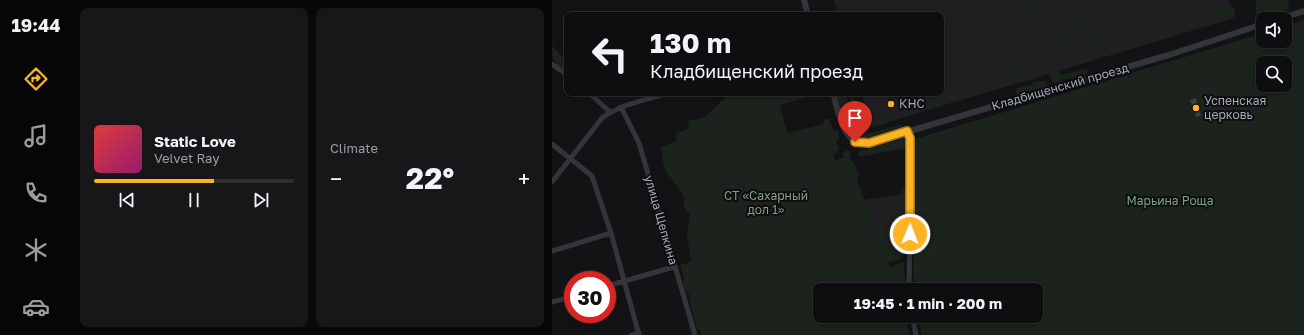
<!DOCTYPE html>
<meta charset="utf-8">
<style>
body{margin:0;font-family:"Golos Text",sans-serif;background:#171719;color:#f1f3f6;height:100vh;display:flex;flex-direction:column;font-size:15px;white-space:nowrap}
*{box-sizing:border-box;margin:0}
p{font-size:13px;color:#9b9c9f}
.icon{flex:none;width:22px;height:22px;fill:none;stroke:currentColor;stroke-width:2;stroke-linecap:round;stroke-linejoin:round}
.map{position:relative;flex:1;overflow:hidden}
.details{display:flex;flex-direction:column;gap:8px;padding:8px;background:#080809;width:480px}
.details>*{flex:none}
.hud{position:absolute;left:12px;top:12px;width:380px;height:84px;border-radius:8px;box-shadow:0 2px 6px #0003,0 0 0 1px #2e2e30;background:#0e0e10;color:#f1f3f6;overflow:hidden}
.fabs{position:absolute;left:704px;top:12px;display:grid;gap:8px}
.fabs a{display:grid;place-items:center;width:36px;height:36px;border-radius:8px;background:#0e0e10;box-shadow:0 2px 6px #0003,0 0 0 1px #2e2e30;font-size:20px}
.speed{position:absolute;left:12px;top:271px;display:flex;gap:8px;font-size:20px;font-weight:700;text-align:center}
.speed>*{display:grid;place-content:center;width:52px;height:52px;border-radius:50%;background:#0e0e10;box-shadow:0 2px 6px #0003,0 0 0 1px #2e2e30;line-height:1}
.speed .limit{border:6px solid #d22;background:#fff;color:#111}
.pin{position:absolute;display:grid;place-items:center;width:34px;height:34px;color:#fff;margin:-41px -17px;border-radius:50% 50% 50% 0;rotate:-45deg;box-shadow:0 0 4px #0007}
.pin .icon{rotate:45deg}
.me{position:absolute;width:44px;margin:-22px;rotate:1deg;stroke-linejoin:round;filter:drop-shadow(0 0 3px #0008)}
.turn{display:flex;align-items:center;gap:14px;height:84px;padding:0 20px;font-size:18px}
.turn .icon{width:52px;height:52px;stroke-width:2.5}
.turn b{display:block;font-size:28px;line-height:34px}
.big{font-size:30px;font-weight:700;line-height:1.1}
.details .card{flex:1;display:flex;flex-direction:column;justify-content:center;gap:6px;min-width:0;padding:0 14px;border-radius:8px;background:#171719}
.song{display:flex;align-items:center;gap:12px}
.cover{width:48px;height:48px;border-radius:6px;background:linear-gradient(135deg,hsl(0 70% 55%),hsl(320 70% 35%))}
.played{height:4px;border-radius:2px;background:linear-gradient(90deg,#fdb424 60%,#2e2e30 60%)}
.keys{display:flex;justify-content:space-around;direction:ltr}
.heat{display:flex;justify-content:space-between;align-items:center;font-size:22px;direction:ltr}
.details .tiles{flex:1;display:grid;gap:8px;grid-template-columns:repeat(2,1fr)}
.trip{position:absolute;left:261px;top:283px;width:230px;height:40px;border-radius:8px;background:#0e0e10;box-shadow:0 2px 6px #0003,0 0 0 1px #2e2e30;font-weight:700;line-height:40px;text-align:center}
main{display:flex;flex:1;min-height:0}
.tabs{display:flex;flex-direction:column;width:72px;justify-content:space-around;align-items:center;background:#060606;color:#9b9c9f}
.tabs .icon{width:28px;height:28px}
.tabs .current{color:#fdb424}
.tabs b{font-size:18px;color:#f1f3f6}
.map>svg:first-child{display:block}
</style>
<main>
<nav class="tabs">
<b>19:44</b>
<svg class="icon current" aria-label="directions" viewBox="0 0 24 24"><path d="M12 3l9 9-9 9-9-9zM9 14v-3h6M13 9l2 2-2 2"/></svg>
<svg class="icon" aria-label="music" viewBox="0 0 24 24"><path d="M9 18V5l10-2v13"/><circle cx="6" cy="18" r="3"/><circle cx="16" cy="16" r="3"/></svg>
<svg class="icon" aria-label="phone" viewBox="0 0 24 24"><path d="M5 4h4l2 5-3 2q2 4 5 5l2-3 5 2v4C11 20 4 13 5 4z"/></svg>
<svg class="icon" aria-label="climate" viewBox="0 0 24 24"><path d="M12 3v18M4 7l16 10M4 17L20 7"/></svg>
<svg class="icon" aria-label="car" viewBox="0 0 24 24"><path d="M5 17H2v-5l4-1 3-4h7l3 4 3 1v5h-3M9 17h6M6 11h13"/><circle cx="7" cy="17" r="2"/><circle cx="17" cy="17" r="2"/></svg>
</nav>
<section class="details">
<div class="tiles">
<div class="card">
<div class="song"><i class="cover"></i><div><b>Static Love</b><p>Velvet Ray</p></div></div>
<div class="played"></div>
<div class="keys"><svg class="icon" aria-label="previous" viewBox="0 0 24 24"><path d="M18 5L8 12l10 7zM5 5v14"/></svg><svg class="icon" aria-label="pause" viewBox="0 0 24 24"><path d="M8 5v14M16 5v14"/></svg><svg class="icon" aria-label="next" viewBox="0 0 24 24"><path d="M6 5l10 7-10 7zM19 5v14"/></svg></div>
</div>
<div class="card"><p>Climate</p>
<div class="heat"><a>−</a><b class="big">22°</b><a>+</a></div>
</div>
</div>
</section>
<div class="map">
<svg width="752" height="335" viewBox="0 0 752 335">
<rect width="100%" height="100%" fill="#131315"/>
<path fill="#1f1f22" d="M282,0H676L682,18L320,127L309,93H389V15H286Z
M356,188L355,220L353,224L325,228L312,200L349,194V189Z"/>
<path fill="#1b231c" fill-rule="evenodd" d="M461,0H482L487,8L484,12L480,11L477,13L463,4Z
M704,0H736L737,8C731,16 715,20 706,17L704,13Z
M680,6L683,11V15L663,19L661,13Z
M523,10L532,12L528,18L506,24L512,16Z
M531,19C541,26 543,33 554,38L555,47L547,51L543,47L539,35L527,37V32L522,29L521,22Z
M752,20V335H370L365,316H484V290H362L360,203L363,139L711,33V41H733V26ZM711,63H733V85H711Z
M516,28L521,54L541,48L543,51L530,56L527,55L525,58L508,54V33Z
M0,46L10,56L15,58V73C3,63 0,62 0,46Z
M457,55H461L465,65L470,68V74L465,78L461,77L455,60Z
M389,68L391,71V80L405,96L400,101L394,99C389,107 371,112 363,110L358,114L354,112L356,108L352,106L350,101L355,98L359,99L358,93H389Z
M534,69L537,71L536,74L516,79H510L508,82L502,83C498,79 497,76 499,71L504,70L510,75Z
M494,81L496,86C490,88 476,92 471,92L467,96L464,94L463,90L466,87L469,88L473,85L478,86L482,82Z
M178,93H262L263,95L228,105L235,133L270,125L273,119H277L281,129L286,131L287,138L284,141L287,149L283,154L281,153L283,160L292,158L291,153L295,150L298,153L299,161L302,163L307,175L305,180L312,200L325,227L353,224L354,237L352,241L351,256L346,260L336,262L338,267L352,262C352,271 353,281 354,290H268V316H352L358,335H150L148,331L145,329L139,307L137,294L133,290L131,280L132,278L128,265L139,262L135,235L138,213H136L132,207V196L112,168L109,147L125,141L124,133L137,129L136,121L153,117Z
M284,93H294L307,139L297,131Z
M297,93H301L312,130L314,133H319L347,125H350L349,127L311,139Z
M318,113L320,116V119L323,122L330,119L334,114H341L342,117L333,124L321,126L316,120L315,115Z
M351,139L355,140L354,148L307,157L306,154L308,151Z"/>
<path fill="#3d3e42" stroke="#2d2d31" d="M644,98L649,116L644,117L638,100Z"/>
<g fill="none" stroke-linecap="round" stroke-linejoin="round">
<path stroke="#34353a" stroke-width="5" d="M0,64L15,75
M37,93L58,112
M69,107L87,143L143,335
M355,131L358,138L359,155L357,290
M0,144L40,176L59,233L87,335
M0,182L50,118C69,104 94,100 116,93
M0,251L59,233
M55,286L122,267
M0,302L21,296
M360,316L364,335
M80,335L87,333"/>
<path stroke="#34353a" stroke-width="6" d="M252,0L256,15
M727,19L752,11
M281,93C287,112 290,147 317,143L620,54L711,24"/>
</g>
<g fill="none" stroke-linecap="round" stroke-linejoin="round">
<defs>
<path id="route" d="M303,142L317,143L355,131L358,138V234"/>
</defs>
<use href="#route" stroke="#a47517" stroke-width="10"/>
<use href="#route" stroke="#fdb424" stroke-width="7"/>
</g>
<g fill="#fdb424" stroke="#0e0e10" stroke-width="1.5">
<circle cx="339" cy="104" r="4"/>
<circle cx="644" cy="108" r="4"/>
</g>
<g text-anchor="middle" stroke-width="4" stroke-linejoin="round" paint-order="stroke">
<g font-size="12" fill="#a4a9b6" stroke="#0e0e10">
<text transform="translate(508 87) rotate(-16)" y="4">Кладбищенский проезд</text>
<text transform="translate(109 220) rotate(74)" y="4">улица Щепкина</text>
</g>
<g font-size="12" fill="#a4a9b6" stroke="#0e0e10" text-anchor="start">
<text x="652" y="105">Успенская<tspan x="652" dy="14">церковь</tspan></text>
<text x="347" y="108">КНС</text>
</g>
<g font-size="12" fill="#7aa37c" stroke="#0e0e10">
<text x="214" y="200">СТ «Сахарный<tspan x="214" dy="14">дол 1»</tspan></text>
<text x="618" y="205">Марьина Роща</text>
</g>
</g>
</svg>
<div class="fabs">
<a><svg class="icon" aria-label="sound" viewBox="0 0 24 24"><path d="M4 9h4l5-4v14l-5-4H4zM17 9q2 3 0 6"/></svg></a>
<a><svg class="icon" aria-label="search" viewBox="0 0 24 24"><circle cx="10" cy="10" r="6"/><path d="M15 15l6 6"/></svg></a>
</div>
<div class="speed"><div class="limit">30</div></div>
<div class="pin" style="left:303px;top:142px;background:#d93025"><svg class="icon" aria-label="arrive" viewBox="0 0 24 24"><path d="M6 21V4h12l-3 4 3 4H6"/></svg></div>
<svg class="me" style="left:358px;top:234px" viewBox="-20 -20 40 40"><circle r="17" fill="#fdb424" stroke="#fff" stroke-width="3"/><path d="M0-11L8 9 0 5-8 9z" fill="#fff"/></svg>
<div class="trip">19:45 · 1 min · 200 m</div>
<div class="hud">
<div class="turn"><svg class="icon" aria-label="left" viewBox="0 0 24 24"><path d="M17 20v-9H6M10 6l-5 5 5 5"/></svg><div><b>130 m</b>Кладбищенский проезд</div></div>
</div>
</div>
</main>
